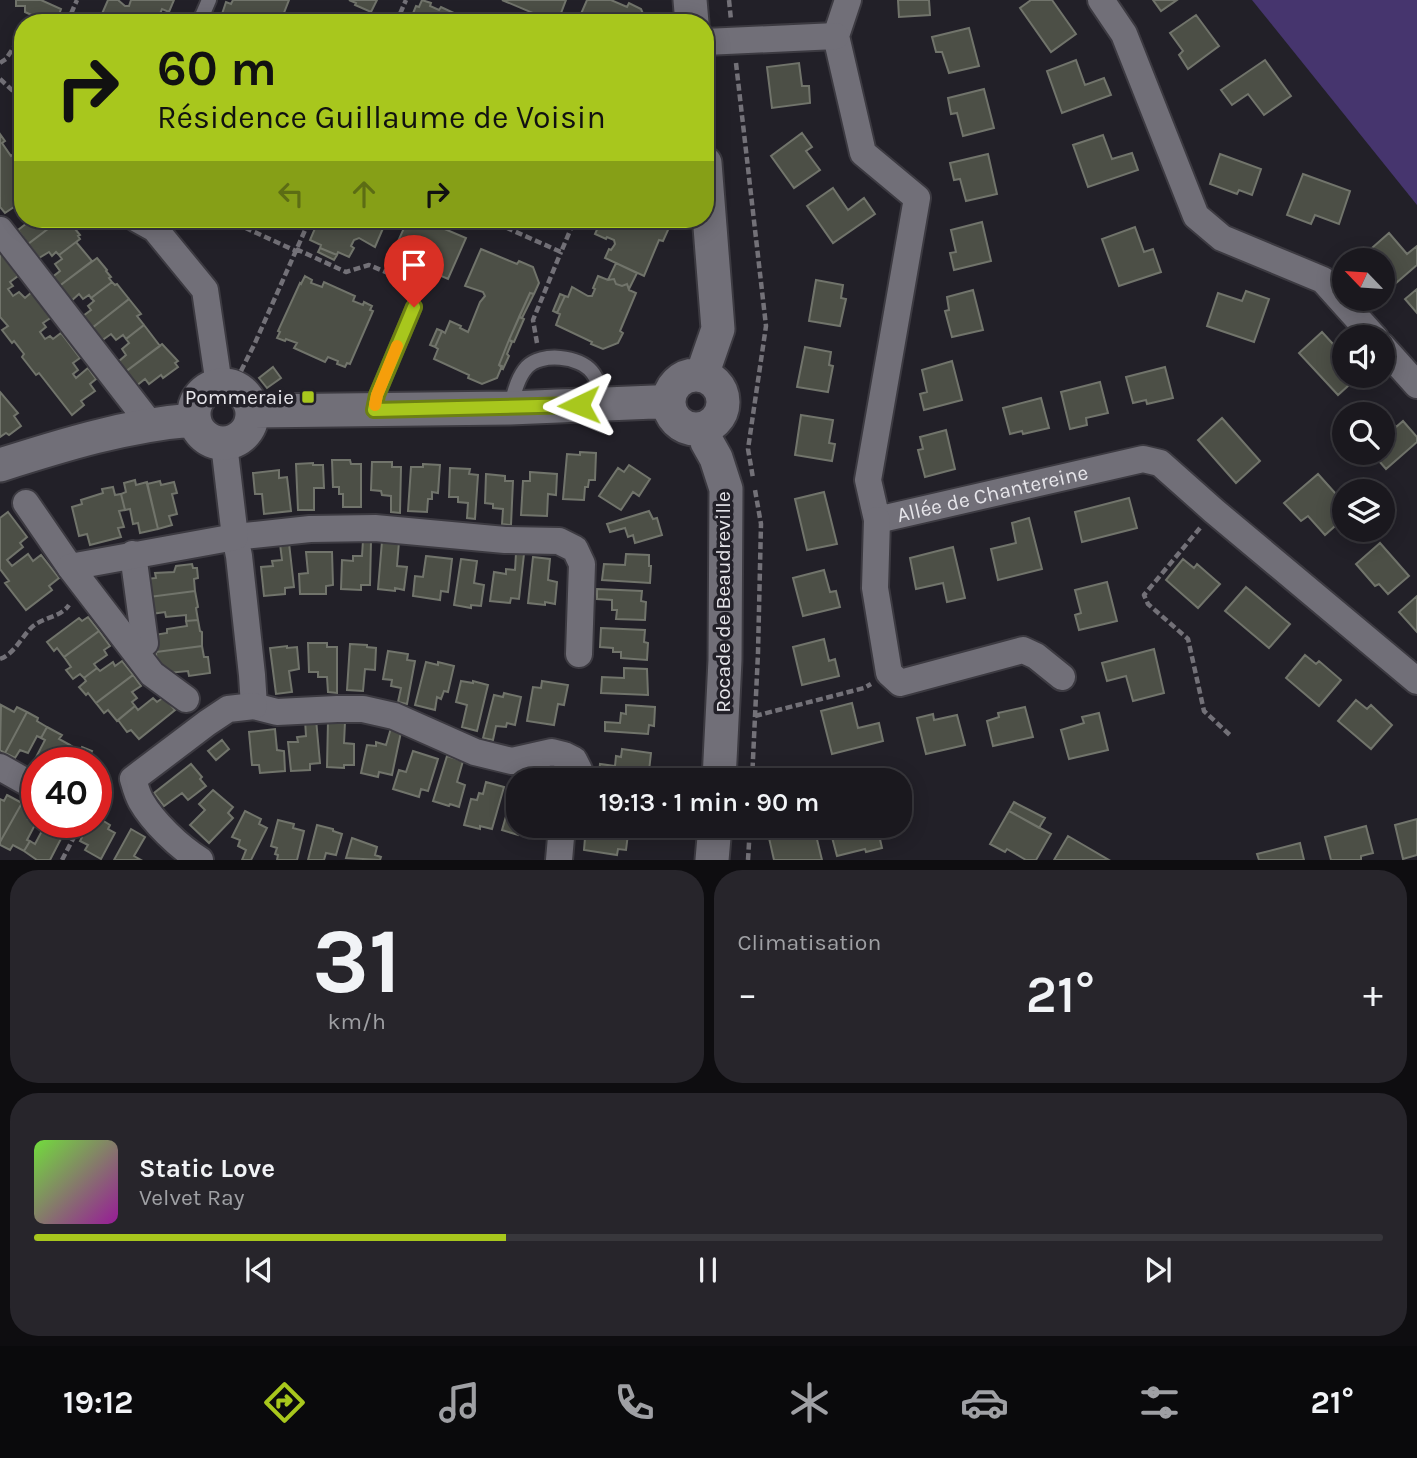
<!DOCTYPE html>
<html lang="fr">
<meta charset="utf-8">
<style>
body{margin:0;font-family:Karla,sans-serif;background:#27252b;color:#f1f3f6;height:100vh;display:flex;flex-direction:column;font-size:26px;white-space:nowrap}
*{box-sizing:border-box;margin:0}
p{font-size:23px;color:#9fa0a4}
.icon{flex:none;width:38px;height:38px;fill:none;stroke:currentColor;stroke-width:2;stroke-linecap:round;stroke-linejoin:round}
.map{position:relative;height:860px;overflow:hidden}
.sheet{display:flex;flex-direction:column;gap:10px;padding:10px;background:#0e0d10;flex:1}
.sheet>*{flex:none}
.banner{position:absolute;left:14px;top:14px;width:700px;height:214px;border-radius:28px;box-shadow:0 4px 18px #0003,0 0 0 2px #38373c;background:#a8c71d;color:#111;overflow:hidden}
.needle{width:46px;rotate:295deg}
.tools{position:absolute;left:1332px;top:248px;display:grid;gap:14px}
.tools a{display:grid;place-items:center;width:63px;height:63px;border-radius:50%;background:#1a181e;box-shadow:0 4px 18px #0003,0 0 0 2px #38373c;font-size:35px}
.speed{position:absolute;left:21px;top:747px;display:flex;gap:14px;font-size:35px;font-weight:700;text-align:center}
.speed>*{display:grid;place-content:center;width:91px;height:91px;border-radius:50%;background:#1a181e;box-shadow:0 4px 18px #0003,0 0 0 2px #38373c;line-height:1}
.speed .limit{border:10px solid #d22;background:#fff;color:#111}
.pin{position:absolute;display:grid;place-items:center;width:60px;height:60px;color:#fff;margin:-72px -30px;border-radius:50% 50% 50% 0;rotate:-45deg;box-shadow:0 0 7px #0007}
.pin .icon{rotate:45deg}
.me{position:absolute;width:77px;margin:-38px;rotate:268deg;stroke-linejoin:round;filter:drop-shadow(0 0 5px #0008)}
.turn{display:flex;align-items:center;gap:24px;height:147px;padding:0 28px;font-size:32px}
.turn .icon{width:91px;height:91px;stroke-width:2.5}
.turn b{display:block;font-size:49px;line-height:60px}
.lanes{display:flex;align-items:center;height:66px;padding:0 28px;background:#0003;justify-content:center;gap:35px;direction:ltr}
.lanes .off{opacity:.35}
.big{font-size:52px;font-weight:600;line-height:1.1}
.sheet .tile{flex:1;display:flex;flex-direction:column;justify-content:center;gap:10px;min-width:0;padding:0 24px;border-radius:28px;background:#27252b}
.sheet .dial{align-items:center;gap:0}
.dial b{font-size:91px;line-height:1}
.song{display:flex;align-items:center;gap:21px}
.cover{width:84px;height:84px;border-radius:10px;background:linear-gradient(135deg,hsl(100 70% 55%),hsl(300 70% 35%))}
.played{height:7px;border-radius:4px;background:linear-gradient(90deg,#a8c71d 35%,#38373c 35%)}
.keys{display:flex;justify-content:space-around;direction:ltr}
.heat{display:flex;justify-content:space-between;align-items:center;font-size:38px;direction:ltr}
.sheet .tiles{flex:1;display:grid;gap:10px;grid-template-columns:1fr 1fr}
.tile:last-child{grid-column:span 2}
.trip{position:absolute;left:506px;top:768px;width:406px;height:70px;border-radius:28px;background:#1a181e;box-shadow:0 4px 18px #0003,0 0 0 2px #38373c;font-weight:600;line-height:70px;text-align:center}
.tab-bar{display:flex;height:112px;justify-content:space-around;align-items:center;background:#0a0a0c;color:#9fa0a4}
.tab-bar .icon{width:49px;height:49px}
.tab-bar .on{color:#a8c71d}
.tab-bar b{font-size:32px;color:#f1f3f6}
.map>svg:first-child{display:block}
</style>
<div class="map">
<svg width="1417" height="860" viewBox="0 0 1417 860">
<rect width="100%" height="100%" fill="#222028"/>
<path fill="#46356e" d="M1252,0H1417V205Z"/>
<path fill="#4c4f46" stroke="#71746b" stroke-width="2" d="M16,0H41L61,9L56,23H49L25,12V6H16Z
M108,0H118L125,6H129L131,0H174L169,12L162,9L156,23H121V21L116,23L101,16Z
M233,0H289L280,23H219L226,2L231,4Z
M349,0H377L371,12L355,5L356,3Z
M422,0L431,3L430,6L439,10L441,7L471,21V23H409L416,6L419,7Z
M502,0H566L558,21L548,17L547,19Z
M587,0H611L627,7L629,3L641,9L647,23H577Z
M898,0H929L930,15L899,17Z
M1031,0H1052L1076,34L1051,52L1020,8Z
M1153,0H1177L1161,11Z
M1196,15L1219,46L1188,69L1179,55L1183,51L1170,33Z
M969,28L979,66L949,73L942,52H936L932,37Z
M1076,60L1085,85L1104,78L1111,95L1062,113L1047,71Z
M1265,60L1291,96L1264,115L1248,94L1232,105L1221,90Z
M799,63L802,86H809L810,103L772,108L767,67Z
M984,89L994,128L963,136L957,113L951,114L948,98Z
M802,133L812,147L806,151L820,170L794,188L771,156Z
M0,134L5,141L2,143L11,156L16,152L23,161V207L17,210L14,207L5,213L0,207Z
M1103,135L1112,159L1132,153L1138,170L1088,187L1073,145Z
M988,154L997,194L966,201L960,179L954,180L950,163Z
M1220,154L1261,169L1252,195L1239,190L1237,194L1210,184Z
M1303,174L1350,191L1339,224L1315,215L1311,224L1287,215Z
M833,188L848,210L864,198L875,214L833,243L807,206Z
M24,219H61L28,244L18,230L27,223Z
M61,219H67L80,235L78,236L80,239L59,255L56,252L52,256L49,252L39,258L28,244Z
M319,219H387L375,247L359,238L354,240L351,246L354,248L349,257L338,252L337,255L320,248L321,245L310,240Z
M408,219L419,221L421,219L466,238L448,279L437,274L436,277L391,257Z
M599,219H664L668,230L663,241L659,240L644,276L605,258L609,249L611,250L615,244L614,240L607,237L606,239L595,234L600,223L597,222Z
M982,222L991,261L954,270L950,253L956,252L951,230Z
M1135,227L1144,252L1153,249L1161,272L1119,286L1102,239Z
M1389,233L1407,254L1417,246V265L1396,283L1388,274L1385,277L1382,274V261H1371L1365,254Z
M76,242L92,261L58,287L51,278L60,271L55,264L62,259L59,255Z
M320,248L337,255L334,260L318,252Z
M481,249L517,264L519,261L533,267L539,283L534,294L530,293L509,340L499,365L502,366L497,378L482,384L468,378L469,375L434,359L438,349L435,347L442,331L445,333L450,321L461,326L460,328L468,332L480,302L485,296L483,292L465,286Z
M0,252L18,276L10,282L13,286L8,289L13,296L19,292L25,298L33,291L52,317L43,323L46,327L40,332L45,339L50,336L53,339L61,333L80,358L73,363L78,370L73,374L76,378L88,368L96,379L90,384L95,391L81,401L84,405L72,415L39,373L36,375L22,357L24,354L14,341L12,343L2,330L8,326L0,317Z
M97,258L107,270L106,271L111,277L109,278L112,282L91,298L89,295L83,299L79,294L69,303L58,287Z
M616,263L637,273L629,289L627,284L622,286L616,284L614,279L608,280Z
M305,276L312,280L311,283L322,287L324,282L355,296L353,301L363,305L364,302L372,306L370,310L373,311L350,364L347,363L345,367L337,364L338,361L328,357L325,362L294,348L297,343L286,339L285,341L277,338L280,332L278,331L300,283L301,284Z
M598,276L608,280L614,279L616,284L622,286L627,284L629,290L636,293L620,331L623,333L618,343L603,349L591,344L592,342L556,325L560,314L557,313L565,296L568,297L572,287L588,296H592L595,289L593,288Z
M816,280L843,285L841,298L846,299L840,326L809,321Z
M112,282L115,285L117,284L129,299L92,328L83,316L91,310L88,306L94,301L91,298Z
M1417,289V313L1405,299Z
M973,290L983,330L952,337L945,311L949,310L947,297Z
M1246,291L1269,299L1254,342L1207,326L1218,293L1242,301Z
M530,293L534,294L522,318L519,317Z
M560,294L565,296L557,313L553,311Z
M129,299L141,314L137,316L144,325L126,339L123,335L116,340L111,334L101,341L92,328Z
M519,317L524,319L514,342L509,340Z
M144,325L160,346L125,372L118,362L126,355L122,349L129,343L126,339Z
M437,329L442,331L435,347L430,345Z
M1322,332L1344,356V376H1359L1338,395L1299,353Z
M509,340L512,342L507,354L509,356L503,369L499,365Z
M162,344L178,361L175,363L178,367L163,378L161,375L149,384L145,379L136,386L125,372Z
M805,347L831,352L829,365L833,366L828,392L797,387Z
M952,361L962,400L924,410L920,394L927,392L922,370Z
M273,367L281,378L267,388L259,378Z
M1165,367L1173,398L1147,404L1146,400L1133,403L1126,377Z
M1100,382L1108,413L1086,418L1087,425L1070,429L1061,392Z
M0,392L18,413L14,416L21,426L9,435L6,433L0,437Z
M1041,398L1049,428L1023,434L1022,431L1010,434L1003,408Z
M1379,408L1396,427L1403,421L1417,437V442L1386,469L1372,453H1382V415H1371Z
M801,415L833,420L829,443L835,444L832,461L795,455Z
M1222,418L1260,461L1236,483L1198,440Z
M946,430L955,469L925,477L918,450L923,449L920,437Z
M580,452L596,453L595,480H589L588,487H585L584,500L563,499L567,454L580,455Z
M332,460H350L351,464H361V507H343V494H339V487H333Z
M372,462H392V467H401L400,513L391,512V496L382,495L381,491L371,490Z
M313,463V465H323L324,488H314V510H298L296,464Z
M423,464L440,465L438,493L432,492V499H428L427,512L408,511L411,467H423Z
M629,465L650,479L639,496L633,492L621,510L599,496L618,468L624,472Z
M450,468L470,469L469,474L478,475L475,519L467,518L468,503L458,502V497H449Z
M279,470V478L287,477L291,511L264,514L262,494H255L253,473Z
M530,472L557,474L556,495L548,494L547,516L521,515L523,481H530Z
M486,474L505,476V481H513L511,525L502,524L503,509L493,508V504L485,503Z
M1318,474L1344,503V518L1325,535L1308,516L1301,521L1284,503Z
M135,480L136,485L147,482L158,529L140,533L138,523L133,524L130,509L125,510L121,494L126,492L124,483Z
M160,481L161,485L174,482L177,493L172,494L177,514L169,516L172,525L158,529L147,484Z
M113,487L115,495L121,494L125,510L119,511L124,527L118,528L121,537L90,545L87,534L79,536L72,507L82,504L81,500L103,493L102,489Z
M824,492L837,544L807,550L795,499Z
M1129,498L1137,528L1082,542L1075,512Z
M649,511L653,519L657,518L662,535L635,543L633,535L628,537L625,528L610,532L607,524Z
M8,512L27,537L20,543L23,547L7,560L12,566L28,554L33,561L41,555L59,578L49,586L52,590L26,610L5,583L9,581L0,569V518Z
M1029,518L1042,569L998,580L991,549L1016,543L1012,523Z
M363,540L371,541L370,585H361V590L341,589L342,560L353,561V556H362Z
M382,541L399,542L397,566L407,567L404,590L395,588V591L378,589Z
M289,543L294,587L285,588V594L264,596L261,567L273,566L272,561L282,560L280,544Z
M1380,543L1409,576L1388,594L1379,584L1375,586L1356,564Z
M953,547L965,598L947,602L943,583L916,589L910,558Z
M306,552H332L333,585L326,586V594H300L299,574L308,573Z
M516,553L524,554L519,599L511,598L510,603L490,601L494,572L506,574V569L515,570Z
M626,554L649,555V566H651L650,583L602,580L604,564L625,565Z
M426,556L452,559L448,592L441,591L440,600L413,596L415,576L423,577Z
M533,557L550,559L548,580L557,582L555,604L545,602V605L528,603Z
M461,559L477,561L474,583L484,585L481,606L471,605V608L454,605Z
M1183,559L1194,568L1197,564L1220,584L1198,608L1166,580Z
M192,564L193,568H197L198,578L194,579L195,591L149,597L147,579L156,578L155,573L174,572L176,566Z
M824,570L830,592L836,591L840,607L803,616L793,578Z
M1107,582L1117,621L1079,630L1075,615L1081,613L1075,590Z
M1246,587L1290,624L1269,648L1225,611Z
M597,589L642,591L641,601L646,602L645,620L616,619L617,610H612V600L597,599Z
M195,591L198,607L196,608L198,620L186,621V615L166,617L165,612L151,614L149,597Z
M1417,596V632L1399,612Z
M88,617L99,631L64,657L57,648L54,651L47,642L79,618L82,621Z
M198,620L200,631L202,632V646L156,652L154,635L167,633V629L187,626L186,621Z
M601,628L645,630L644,642L648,643L647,660L621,658V652H613V648L600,647Z
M99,631L110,646L104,650L107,655L94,664L97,668L84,678L80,674L73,679L66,670L71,667L64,657Z
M824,639L829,661L835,659L839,676L802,685L793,647Z
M308,643H327V647H337V693L328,692L327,677H318V672H309Z
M350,644L367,645V647L376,648L375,670L365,669L363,691L347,690Z
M202,646L204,657H208L210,673L189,676L188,671L168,673L167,668L157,669L156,652Z
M287,646V648L297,647L299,669L289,671L292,692L276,694L270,648Z
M1154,649L1164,693L1133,701L1126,676L1107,681L1102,663Z
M388,651L408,654L407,660L415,661L407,704L398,702L401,688L391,686L392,680L383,679Z
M1305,655L1316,664L1319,661L1341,680L1319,706L1286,678Z
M122,661L133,675L96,703L88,693L86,695L79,687L86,681L84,678L97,668L100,671L113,662L115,666Z
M426,662L438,665V662L454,666L448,692L444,691L441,699L437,697L435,710L415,705Z
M624,668L647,669L648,695L601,693L602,677L624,678Z
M133,675L141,686L132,692L137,698L132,702L135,706L117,721L108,710L104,713L96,703Z
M461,681L473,683V681L488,685L477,731L462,727L467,705L456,702Z
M542,681L568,685L564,705L558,704L554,725L527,721L533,687L541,688Z
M504,693L521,697L515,725L507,723L506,727L496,726L493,740L483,738L494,695L503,697Z
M164,697L175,710L139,739L131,730L127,732L118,720L135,706L138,710L153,698L157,702Z
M1356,700L1367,709L1371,705L1392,725L1371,749L1338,721Z
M852,703L858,728L879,723L883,741L832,754L821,711Z
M1,705L14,712L17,707L27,712L5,753L0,750Z
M626,705L655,707L654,726L649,725L648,734L605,731V722L620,723L621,713L626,714Z
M1025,707L1033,737L993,746L987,721L999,717L998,713Z
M27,712L38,718L37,721L47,727L41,738L37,736L28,753L20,750L15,758L5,753Z
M1099,713L1108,750L1069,759L1061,730L1084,723L1082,717Z
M933,714L934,720L957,715L965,745L926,754L917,718Z
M316,719L320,763L310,764V770L291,771L288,742H298L297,737L306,736L305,720Z
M328,721L345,722L344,743L354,744V765H344V768L327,767Z
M47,727L62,735L59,739L70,745L60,763H37V780L30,777L35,767L32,765L45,740L41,738Z
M391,728L401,732L392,775L379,772L378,777L361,773L367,745L376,746V742L386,745Z
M275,729L277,750L284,751L285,771L260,773L259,765H252L249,732Z
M222,740L229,749L216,760L208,751Z
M70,745L80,751L82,747L92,751L88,760L92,761L91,763H60Z
M622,749L651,753L649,771L643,770L642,778L599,773L600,764L615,766L616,756L621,757Z
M413,751L438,759L428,791L421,789L419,797L393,789L399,770L406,772Z
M447,756L463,761L457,782L465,785L459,807L450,804L449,806L433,801Z
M191,764L202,777L200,779L206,786L188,800L182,793L164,806L154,793Z
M486,782L504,787L492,829L480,826V829L464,825L471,799L477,800L479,793L483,794Z
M515,785L518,786V826H531L528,835L518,832V835L502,830Z
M213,790L233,807L228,813L233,818L209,843L190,825L205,810L199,804Z
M7,795L22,803L0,842V799L4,801Z
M101,802L110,806L102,820L110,825L108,829L115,833L101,859L85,850L88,845L80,841L90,822H96V812Z
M1014,802L1045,818L1039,828L1009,811Z
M22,803L33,810L28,819L36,823L27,840L30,841L24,851L13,845L10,850L0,845V842Z
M245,811L261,819L259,824L267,828L251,860H242L246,850L238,846L240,840L232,837Z
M1009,811L1051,834L1036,860H1026L1007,849L1005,852L990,844Z
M1417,819V855L1403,859L1395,825Z
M278,820L294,824L293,828L304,831L297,860H277L278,855L275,854L277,848L271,846Z
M57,823L66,829L50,860H37L24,851L30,841L35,844L44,827L52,831Z
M317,825L333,829V831L342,834L336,855L326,853L324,860H308Z
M586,826L609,827V826H629L626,850L618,849L617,855L584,850Z
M829,826H877L882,848L866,852L865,849L837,856Z
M1366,826L1373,853L1361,856V860H1331L1325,837Z
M814,827L822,860H774L769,838Z
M131,829L145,837L134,856L141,860H114Z
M1068,836L1109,860H1054Z
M352,838L377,847L375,855L381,857L380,860L346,858Z
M1300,843L1304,860H1259L1257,854Z"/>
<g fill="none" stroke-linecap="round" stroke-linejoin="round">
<defs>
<path id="service" d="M199,23L209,0
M510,408C514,394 517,378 527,367C541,352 580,356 592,372C599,380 600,394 602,404
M374,410L377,395L414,307"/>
<g id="minor">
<path id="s1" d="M848,0L836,36L863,153L917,198L868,480L877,520L1143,459L1160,463L1214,511L1417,681"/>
<path d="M1101,0L1124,34L1196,216L1222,238L1323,280L1375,338"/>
<path d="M705,42L836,36"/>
<path d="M137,219L155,229L205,290L219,385"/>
<path d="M0,230L144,416L147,426"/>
<path d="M1382,346L1417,385"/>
<path d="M26,503L70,567"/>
<path d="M877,520L875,588L889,673L900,683L1023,650L1036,656L1062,677"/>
<path d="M130,644L145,643L133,554"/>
<path d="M579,654L582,564L575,549L559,541L505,540L375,528L310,529L235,537L239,556L252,675L254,706L277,712L337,709H363L394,716L475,752L512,761L552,752L564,755L574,760L579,770L581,780"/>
<path d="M186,699L152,674L70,567L235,537L224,444"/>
<path d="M0,767L37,788"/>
<path d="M200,860C179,847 153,822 141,801C137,794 135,786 133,779L207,723L228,709L254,706"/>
<path d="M559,860L562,826"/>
</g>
<path id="tertiary" d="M690,0L692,23
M669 402a27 27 0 1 1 54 0a27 27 0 1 1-54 0Z
M702,375L718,329L705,163
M194 414a29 29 0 1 1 58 0a29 29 0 1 1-58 0Z
M252,411L510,408L654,402L668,403
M704,428L707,442L716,458L726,489L725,660L719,780
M0,465C63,445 127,425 193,420
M712,860L715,826"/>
</defs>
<use href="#service" stroke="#3c3a41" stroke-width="18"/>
<use href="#minor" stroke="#3c3a41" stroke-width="30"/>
<use href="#tertiary" stroke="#3c3a41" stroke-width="37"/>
<path stroke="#737178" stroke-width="4.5" stroke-dasharray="7 3.5" stroke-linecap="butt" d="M729,0L731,20
M29,23L32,19L39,23
M67,23L77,0
M396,23L406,0
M0,63L6,59L23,33
M736,63L766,326L748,449L753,478
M0,79L23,100
M226,219L296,251
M487,219L561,252L575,219
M296,249L346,272L369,265L423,288L421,292
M537,343L533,320L561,252
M241,371L255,343L310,219
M1200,528L1144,595L1148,604L1188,639L1204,711L1232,737
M0,659C14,654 21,638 31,628C42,617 60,618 69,605
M755,716L864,688L871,684
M752,780L758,653L761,524L755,490
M96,795L107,784L111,783
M62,860L75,835L77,822
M748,860L750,826"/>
<use href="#service" stroke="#716f78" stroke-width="14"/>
<use href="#minor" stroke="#716f78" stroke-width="26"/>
<use href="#tertiary" stroke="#716f78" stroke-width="33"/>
</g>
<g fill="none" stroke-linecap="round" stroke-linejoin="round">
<defs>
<path id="route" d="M414,307L377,395L374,410L579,405"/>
</defs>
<use href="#route" stroke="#6d8113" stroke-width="18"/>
<use href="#route" stroke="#a8c71d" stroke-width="12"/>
<path stroke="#f59e0b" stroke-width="12" d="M375,405L377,395L397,346"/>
</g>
<rect fill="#a8c71d" stroke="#222028" stroke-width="2.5" x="301" y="390" width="14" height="14" rx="3.5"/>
<g text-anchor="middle" stroke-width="7" stroke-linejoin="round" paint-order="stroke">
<g font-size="21" fill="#e6e5ea" stroke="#222028" text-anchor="end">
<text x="294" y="404">Pommeraie</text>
</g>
<g font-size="21" fill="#e6e5ea" stroke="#222028">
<text dy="7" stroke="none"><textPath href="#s1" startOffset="674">Allée de Chantereine</textPath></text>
<text transform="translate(723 602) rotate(-90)" y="7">Rocade de Beaudreville</text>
</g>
</g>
</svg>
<div class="tools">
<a><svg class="needle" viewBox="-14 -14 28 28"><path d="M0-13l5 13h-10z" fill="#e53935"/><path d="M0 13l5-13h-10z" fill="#9fa0a4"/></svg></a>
<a><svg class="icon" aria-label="sound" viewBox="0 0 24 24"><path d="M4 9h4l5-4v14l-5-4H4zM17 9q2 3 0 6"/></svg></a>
<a><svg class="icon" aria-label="search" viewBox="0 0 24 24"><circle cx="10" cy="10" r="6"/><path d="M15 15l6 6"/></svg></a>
<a><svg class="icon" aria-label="layers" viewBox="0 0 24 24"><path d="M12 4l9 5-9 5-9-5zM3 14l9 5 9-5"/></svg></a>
</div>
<div class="speed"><div class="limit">40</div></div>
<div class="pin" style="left:414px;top:307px;background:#d93025"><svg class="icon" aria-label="arrive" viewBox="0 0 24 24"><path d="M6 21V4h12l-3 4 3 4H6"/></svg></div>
<svg class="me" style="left:579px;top:405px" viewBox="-20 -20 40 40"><path d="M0-17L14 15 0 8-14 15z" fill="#a8c71d" stroke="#fff" stroke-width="4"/></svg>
<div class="trip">19:13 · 1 min · 90 m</div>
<div class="banner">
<div class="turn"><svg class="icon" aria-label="right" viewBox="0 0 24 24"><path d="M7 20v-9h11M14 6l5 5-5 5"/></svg><div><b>60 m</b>Résidence Guillaume de Voisin</div></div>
<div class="lanes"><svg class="icon off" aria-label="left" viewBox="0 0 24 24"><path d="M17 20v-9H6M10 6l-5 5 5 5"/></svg><svg class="icon off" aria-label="ahead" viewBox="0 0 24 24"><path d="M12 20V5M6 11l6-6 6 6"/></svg><svg class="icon" aria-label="right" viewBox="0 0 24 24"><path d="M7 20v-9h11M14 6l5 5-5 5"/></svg></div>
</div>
</div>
<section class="sheet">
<div class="tiles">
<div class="tile dial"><b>31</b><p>km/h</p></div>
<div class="tile"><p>Climatisation</p>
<div class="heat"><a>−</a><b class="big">21°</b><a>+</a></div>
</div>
<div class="tile">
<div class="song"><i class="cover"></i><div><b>Static Love</b><p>Velvet Ray</p></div></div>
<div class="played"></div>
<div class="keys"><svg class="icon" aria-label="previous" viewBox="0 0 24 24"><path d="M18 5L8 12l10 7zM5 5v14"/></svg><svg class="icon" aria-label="pause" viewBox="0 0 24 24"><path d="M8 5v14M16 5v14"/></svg><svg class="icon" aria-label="next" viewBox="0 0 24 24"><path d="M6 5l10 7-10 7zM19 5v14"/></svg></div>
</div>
</div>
</section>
<nav class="tab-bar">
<b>19:12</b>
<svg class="icon on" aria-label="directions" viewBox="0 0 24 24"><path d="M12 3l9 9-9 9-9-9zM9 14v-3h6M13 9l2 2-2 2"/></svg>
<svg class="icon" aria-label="music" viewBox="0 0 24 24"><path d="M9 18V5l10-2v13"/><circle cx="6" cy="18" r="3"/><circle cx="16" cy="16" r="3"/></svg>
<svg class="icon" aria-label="phone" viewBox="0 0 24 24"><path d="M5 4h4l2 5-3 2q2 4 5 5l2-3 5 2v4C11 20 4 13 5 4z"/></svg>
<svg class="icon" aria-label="climate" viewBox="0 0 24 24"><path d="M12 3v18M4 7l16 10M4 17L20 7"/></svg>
<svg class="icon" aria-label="car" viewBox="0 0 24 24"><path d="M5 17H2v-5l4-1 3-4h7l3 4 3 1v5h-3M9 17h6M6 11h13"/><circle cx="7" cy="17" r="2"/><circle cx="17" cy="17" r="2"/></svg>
<svg class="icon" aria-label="filters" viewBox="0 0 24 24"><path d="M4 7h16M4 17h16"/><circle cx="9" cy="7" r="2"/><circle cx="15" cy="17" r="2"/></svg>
<b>21°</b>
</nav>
